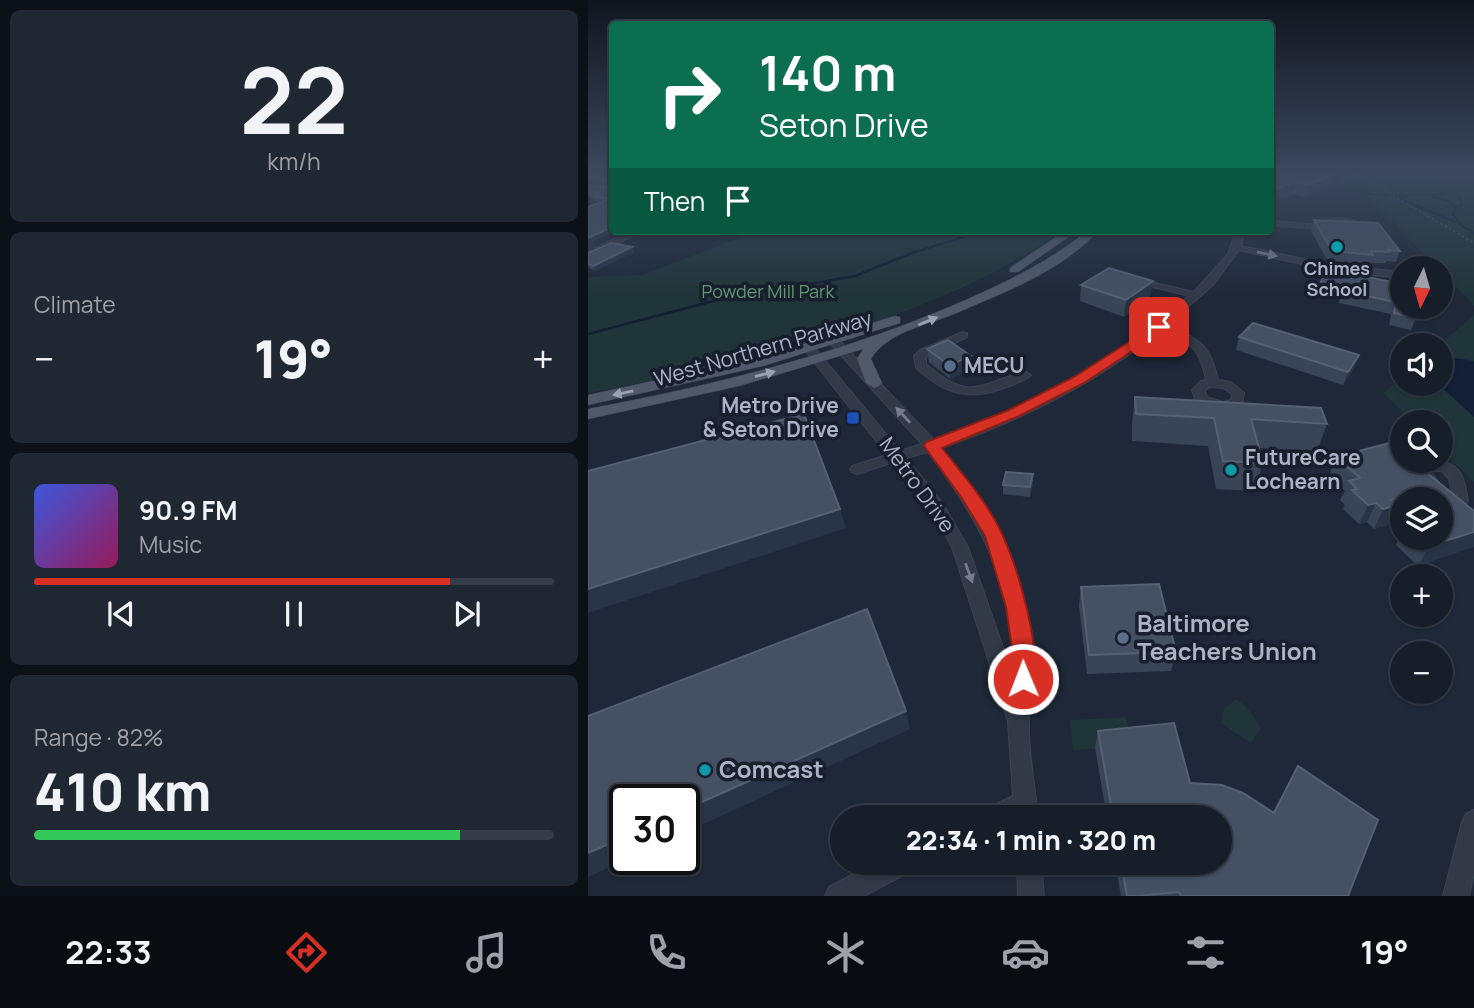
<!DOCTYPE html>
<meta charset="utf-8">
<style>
body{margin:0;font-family:Manrope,sans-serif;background:#1f2732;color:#f1f3f6;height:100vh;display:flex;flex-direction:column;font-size:26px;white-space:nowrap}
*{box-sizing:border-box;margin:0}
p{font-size:23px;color:#9ea2a8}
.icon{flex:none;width:38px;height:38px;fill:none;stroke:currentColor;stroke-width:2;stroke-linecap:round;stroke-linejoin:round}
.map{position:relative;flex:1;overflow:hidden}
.panel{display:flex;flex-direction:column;gap:10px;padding:10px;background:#0c1017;width:588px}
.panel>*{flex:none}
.guide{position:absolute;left:21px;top:21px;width:665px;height:214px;border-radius:7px;box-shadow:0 2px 5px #0004,0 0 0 2px #353c47;background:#0b6e4f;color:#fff;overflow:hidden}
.needle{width:46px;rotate:185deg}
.controls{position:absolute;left:802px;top:256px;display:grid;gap:14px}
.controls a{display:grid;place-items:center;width:63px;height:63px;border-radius:50%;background:#161e2a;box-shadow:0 2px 5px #0004,0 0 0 2px #353c47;font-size:35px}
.speed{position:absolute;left:21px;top:784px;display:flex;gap:14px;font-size:35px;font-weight:700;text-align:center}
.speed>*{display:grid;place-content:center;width:91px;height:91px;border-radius:50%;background:#161e2a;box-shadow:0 2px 5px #0004,0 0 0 2px #353c47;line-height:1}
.speed .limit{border:4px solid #111;border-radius:10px;background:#fff;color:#111}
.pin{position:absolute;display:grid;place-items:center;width:60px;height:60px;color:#fff;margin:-30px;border-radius:14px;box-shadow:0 4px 10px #0006}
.me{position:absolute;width:77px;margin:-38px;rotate:359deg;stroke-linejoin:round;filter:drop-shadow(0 0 5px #0008)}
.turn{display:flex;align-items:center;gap:24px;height:147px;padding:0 35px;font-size:32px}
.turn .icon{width:91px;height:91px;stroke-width:2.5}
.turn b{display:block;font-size:49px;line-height:60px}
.then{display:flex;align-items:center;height:66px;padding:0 35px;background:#0003;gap:14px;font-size:26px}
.big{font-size:52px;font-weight:800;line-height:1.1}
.panel .card{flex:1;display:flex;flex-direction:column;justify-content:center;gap:10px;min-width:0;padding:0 24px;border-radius:10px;background:#1f2732}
.panel .dial{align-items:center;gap:0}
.dial b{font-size:91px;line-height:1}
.song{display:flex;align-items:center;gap:21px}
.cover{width:84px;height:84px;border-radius:10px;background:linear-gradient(135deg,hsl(230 70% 55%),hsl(330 70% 35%))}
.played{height:7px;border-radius:4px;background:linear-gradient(90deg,#d93025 80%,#353c47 80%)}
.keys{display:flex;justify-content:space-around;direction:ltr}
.heat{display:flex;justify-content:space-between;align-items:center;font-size:38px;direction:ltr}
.charge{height:10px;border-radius:5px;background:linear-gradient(90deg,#34c759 82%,#353c47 0)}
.trip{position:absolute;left:242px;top:805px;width:402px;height:70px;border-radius:35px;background:#161e2a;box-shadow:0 2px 5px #0004,0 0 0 2px #353c47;font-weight:800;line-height:70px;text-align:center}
.menu{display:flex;height:112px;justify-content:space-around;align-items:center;background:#090c11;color:#9ea2a8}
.menu .icon{width:49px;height:49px}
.menu .on{color:#d93025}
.menu b{font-size:32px;color:#f1f3f6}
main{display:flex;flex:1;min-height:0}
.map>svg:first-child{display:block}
</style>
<main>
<section class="panel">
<div class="card dial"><b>22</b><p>km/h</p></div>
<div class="card"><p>Climate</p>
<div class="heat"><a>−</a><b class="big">19°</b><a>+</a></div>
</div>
<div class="card">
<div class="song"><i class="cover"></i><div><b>90.9 FM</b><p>Music</p></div></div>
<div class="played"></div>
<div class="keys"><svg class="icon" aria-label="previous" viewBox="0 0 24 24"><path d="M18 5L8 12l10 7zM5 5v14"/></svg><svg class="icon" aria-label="pause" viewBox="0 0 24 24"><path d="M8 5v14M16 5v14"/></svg><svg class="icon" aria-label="next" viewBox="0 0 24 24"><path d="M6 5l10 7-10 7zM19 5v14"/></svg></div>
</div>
<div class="card"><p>Range · 82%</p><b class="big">410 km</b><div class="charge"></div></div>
</section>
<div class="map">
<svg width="886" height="896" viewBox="0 0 886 896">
<rect width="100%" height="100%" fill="#1e2838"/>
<path fill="#203539" d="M709,173H835L886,185V306L852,271V268H849L779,195Z
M168,231H474C342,323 157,363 0,393V277L55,275Z
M886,315V482L852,449V422H825L795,393L814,377V383H852L851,345Z
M648,699C658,706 668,716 672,729L663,743L633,723L636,709Z
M538,717L543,742L516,748L485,750L482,720Z"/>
<path fill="#121f35" d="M867,358L886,361V417L849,383H852V369Z"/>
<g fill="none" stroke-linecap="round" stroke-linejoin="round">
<path stroke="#121f35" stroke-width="2" d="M749,173L748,182C774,202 837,194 870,193L874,205L868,207L865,214L874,226L886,233
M805,196L868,222
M842,196L861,201L868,207
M321,254L394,231"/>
<path stroke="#121f35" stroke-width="2.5" d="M0,334L129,300L267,276L327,252"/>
<defs>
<path id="minor" d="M0,183L24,186V190L0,187Z
M752,218L767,221L773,229L769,231H761V225L748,223L739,225L745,228L741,230L682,225V221L731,225L738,220Z
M44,231H55L0,257V251Z
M648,231H656L653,246L750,266L806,271L811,274L806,277L750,272L651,250L625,285L578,326C612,340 622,343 630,380L643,382L656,393L654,405L634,410L608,402L604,390L613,381L618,380C611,345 603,344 572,331C508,383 430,422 352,448C400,507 436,571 445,647C447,672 441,697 441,722C440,754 447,786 450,817H394L398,809L425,796L420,721L364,547L342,508L306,462L269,474L264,472L262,469L264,466L299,455L215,348L221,345L225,346L312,451L334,444L242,343V339H250L346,440C438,411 528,361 601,296L545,282V278L606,292L640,254ZM621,387L635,388L644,394L643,400L635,402L619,397L617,391ZM340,452C389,516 432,592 425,676L380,547L353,501L318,458Z
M375,332L379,333V337L338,357V364C381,402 390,385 437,371L443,375C436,381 427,384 419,387C380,402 357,394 328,368L326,356L332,350Z
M839,461C872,460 875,472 880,501L877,505H867L861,479L854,471H843L850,482L843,487L838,486L827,472L834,463Z
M886,810V873L881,896H855L874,822L878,814Z
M287,863H324L321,872L276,896H237L241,887Z
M429,863H453L456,896H430Z"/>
<path id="major" d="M477,231H489L430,272H422V268Z
M499,231H510C474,271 415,293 366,314C339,325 299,332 283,359L294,383L291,386L286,388L278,383L269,359L275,349L151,386L0,419V409C123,386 243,356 359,308C408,287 457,265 499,231Z
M307,316L312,317V323L175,366L0,405V395L167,359Z"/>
</defs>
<use href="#minor" stroke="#3b4352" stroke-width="2"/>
<use href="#major" stroke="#3b4352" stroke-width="1"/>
<path stroke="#384e51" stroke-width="2" stroke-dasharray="2.5 2.5" stroke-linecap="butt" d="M766,173L886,243"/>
<use href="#minor" fill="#323a48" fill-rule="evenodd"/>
<use href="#major" fill="#4f5969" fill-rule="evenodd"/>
</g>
<path fill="#394457" d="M0,173H24V231H28L5,241L7,245L0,249L13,202L7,201L5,198L0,197V185L22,188L23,185L0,181Z
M682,173L698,176V173H734L741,188L716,197L705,194L686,200L682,199Z
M726,220L812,251L808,262L798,261L797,263H782L781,266L743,262L738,258L723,231Z
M46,252L7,271L0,267V253Z
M733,282L814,284L828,318L823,330L801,325L803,314L751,303L752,298L729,293Z
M493,285L562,297L536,317L492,301Z
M651,337L771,355L766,368L755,385L648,350Z
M339,349L383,356L384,369L362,379L341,362Z
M547,397L739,424L729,451L671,448L675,463L666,491L628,489L620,446L544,441V424Z
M748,457L886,511L830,566L808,545L814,534V537H852V499H814L799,525L786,529L779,522L771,524L755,509L757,505L752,500L757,491L741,476Z
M445,474V484L442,497L415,494V485Z
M493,587L588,652L583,671L499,674L491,606Z
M510,731L602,783L685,812L710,766L760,896H533L527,863H632V817H519L507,748Z"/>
<path fill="#293446" d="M745,176L741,188L716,197L719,185Z
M708,182L705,194L686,200L689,188Z
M24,227V231H28L5,241L7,245L0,249V238Z
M44,247L46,252L7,271L5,266Z
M565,281L562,297L536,317L538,300Z
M771,355L766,368L755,385L760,372Z
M383,356L384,369L362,379L361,365Z
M445,474V484L442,497V487Z
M826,493L823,499H814V513L803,516L799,525L786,529L795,509L803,500Z
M788,503L779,522L771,524L780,505Z
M252,509L258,528L0,613V589Z
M886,532V547L830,566L841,546Z
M318,711L322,729L96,833V810Z
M37,837V859H39L0,877V853Z"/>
<path fill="#455063" stroke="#556072" stroke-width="2" d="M0,173H24V182L0,177Z
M682,173L708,178L714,176V173H734L745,176L719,185L708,182L689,188L682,186Z
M24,183V227L0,238V207L21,199L5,196L11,194L0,193V185L22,188Z
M726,220L790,223L812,251L800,250L801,252L783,251L785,255L747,251L742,247Z
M23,243L44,247L5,266L0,263V253Z
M521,268L565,281L538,300L493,285Z
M739,269L814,284V306H831L828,318L806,313L808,302L754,291L756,286L733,282Z
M665,323L771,355L760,372L651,337Z
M360,340L383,356L361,365L339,349Z
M547,397L733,408L739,424L663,419L675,463L635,461L626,418L548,414Z
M216,414L252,509L0,589V471Z
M801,443L814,453V460H823L886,511V532L841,546L831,537H852V499H833L826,493L803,500L809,505L795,509L788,503L780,505L764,490L769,489L761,481L772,478L748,457Z
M418,472L445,474L442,487L415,485Z
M571,584L588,652L501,655L493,587Z
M279,609L318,711L96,810V800H37V837L0,853V716Z
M586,723L602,783L634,785L655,793L686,813L710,766L790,820L760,896H593L591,892L550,896H539L533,863H632V817H525L510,731Z"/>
<defs><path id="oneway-solid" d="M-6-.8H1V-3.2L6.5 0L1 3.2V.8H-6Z" transform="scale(1.75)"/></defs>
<g fill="#757d8d">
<use href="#oneway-solid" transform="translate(679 254) rotate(12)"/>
<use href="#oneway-solid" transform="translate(315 415) rotate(-133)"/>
<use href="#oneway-solid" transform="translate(381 573) rotate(70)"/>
</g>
<g fill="#99a2b3">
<use href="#oneway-solid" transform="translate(340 321) rotate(-22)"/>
<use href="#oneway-solid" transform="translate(177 374) rotate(-15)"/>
<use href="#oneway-solid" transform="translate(35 393) rotate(169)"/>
</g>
<linearGradient id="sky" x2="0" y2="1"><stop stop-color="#10161f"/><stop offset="0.58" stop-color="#3b485e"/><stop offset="1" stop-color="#3b485e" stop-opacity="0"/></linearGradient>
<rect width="886" height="298" fill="url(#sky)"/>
<path fill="#d93025" stroke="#8d1f18" stroke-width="2" d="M571,323L576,324V330L496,383L431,416L354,448C375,475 401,504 415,536C429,567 457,656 443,687L435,690L427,687L424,679V648L418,607L397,536L373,497L336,446L338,442L421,410L486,377Z"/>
<g fill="#0f9aa8" stroke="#171f2d" stroke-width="2.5">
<circle cx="749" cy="247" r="7"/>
<circle cx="643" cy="470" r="7"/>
<circle cx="117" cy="770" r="7"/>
</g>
<g fill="#5c6f8a" stroke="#171f2d" stroke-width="2.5">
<circle cx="362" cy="366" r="7"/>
<circle cx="535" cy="638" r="7"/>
</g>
<rect fill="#1a4fb4" stroke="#171f2d" stroke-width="2.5" x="258" y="411" width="14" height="14" rx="3.5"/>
<g text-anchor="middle" stroke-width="7" stroke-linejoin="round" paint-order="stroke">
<g font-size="18" font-weight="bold" fill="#abb4c5" stroke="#171f2d">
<text x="749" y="275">Chimes<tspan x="749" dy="21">School</tspan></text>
</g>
<g font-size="18" fill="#629770" stroke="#171f2d">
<text x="180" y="298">Powder Mill Park</text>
</g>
<g font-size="21" fill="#abb4c5" stroke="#171f2d">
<text transform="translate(175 349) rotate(-16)" y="7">West Northern Parkway</text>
<text transform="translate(329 485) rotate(54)" y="7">Metro Drive</text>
</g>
<g font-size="21" font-weight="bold" fill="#abb4c5" stroke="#171f2d" text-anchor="start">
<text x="376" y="373">MECU</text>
<text x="251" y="413" text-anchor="end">Metro Drive<tspan x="251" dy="24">&amp; Seton Drive</tspan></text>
<text x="657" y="465">FutureCare<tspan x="657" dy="24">Lochearn</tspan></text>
</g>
<g font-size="24" font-weight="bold" fill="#abb4c5" stroke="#171f2d" text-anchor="start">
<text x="549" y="632">Baltimore<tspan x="549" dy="28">Teachers Union</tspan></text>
<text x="131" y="778">Comcast</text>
</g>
</g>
</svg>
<div class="controls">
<a><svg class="needle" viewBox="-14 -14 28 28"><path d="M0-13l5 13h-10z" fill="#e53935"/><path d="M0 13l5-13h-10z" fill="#9ea2a8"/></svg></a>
<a><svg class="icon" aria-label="sound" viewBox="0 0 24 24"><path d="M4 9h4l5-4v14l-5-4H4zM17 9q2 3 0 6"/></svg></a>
<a><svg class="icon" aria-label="search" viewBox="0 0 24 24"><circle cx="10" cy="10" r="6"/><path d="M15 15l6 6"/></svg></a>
<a><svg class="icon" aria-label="layers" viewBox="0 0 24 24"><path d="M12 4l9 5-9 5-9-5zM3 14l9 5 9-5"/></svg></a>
<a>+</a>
<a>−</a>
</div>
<div class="speed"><div class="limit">30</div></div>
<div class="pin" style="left:571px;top:327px;background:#d93025"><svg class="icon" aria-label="arrive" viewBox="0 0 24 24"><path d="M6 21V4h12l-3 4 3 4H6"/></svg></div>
<svg class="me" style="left:435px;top:679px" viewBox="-20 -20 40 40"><circle r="17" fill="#d93025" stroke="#fff" stroke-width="3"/><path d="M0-11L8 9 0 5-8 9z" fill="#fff"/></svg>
<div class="trip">22:34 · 1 min · 320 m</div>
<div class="guide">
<div class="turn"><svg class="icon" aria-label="right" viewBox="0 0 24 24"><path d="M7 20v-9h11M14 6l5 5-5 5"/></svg><div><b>140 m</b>Seton Drive</div></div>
<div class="then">Then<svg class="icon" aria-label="arrive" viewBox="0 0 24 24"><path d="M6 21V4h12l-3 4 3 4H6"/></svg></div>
</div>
</div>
</main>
<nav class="menu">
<b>22:33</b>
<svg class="icon on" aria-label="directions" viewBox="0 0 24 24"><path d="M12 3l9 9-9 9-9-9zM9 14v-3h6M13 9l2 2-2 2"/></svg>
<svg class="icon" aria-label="music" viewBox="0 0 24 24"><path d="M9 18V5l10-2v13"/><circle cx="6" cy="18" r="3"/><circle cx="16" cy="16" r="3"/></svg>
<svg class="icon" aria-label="phone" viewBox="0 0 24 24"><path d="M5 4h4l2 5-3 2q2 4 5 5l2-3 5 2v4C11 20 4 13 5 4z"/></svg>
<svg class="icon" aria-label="climate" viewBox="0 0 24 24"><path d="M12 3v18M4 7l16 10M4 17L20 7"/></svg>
<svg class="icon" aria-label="car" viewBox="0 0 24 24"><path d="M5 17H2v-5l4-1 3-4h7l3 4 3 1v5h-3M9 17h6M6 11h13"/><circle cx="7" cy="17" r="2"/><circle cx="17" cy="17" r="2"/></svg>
<svg class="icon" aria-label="filters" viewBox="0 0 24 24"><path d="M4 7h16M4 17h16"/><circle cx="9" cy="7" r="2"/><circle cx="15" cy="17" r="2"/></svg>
<b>19°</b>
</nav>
